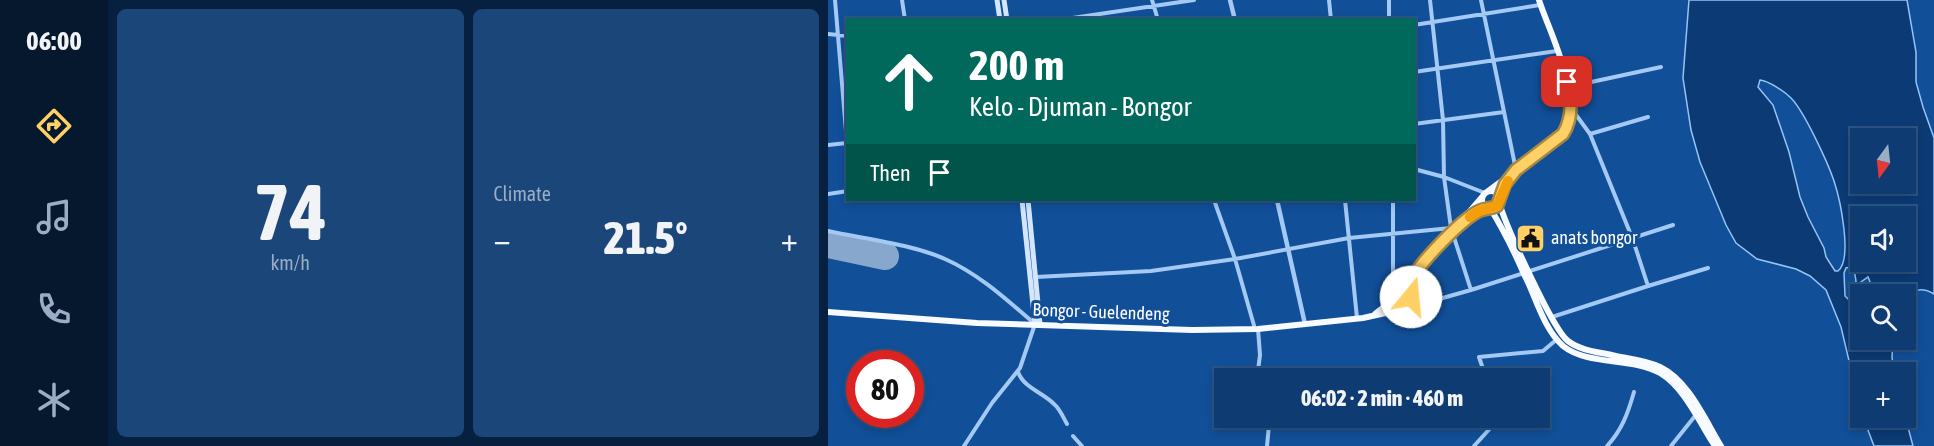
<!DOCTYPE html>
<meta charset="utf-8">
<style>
body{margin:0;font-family:"Asap Condensed",sans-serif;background:#1b467a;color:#f1f3f6;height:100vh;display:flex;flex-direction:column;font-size:22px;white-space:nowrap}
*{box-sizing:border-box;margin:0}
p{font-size:20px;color:#9aadc4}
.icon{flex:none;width:33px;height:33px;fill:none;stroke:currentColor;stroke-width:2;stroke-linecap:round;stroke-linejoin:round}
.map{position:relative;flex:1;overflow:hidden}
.side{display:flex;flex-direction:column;gap:9px;padding:9px;background:#07203f;width:720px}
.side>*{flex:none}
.top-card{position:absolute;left:18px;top:18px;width:570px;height:183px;border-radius:0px;box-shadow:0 3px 9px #0003,0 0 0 2px #2d5584;background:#00695c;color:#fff;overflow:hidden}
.needle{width:39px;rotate:195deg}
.tools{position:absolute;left:1022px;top:128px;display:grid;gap:12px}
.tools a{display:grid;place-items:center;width:66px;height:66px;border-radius:0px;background:#0d3b72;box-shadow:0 3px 9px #0003,0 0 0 2px #2d5584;font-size:30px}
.speed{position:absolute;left:18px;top:350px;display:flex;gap:12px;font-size:30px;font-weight:700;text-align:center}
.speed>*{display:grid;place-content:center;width:78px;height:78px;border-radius:50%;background:#0d3b72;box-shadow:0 3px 9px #0003,0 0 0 2px #2d5584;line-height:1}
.speed .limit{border:9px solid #d22;background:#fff;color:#111}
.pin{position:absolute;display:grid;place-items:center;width:51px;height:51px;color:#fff;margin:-26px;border-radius:12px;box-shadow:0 3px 9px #0006}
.me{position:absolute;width:66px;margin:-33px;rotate:17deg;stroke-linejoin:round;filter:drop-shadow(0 0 4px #0008)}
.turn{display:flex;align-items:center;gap:21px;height:126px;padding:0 24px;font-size:27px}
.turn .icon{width:78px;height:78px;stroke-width:2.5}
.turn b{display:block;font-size:42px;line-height:51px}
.then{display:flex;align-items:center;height:57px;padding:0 24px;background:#0003;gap:12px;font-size:22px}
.big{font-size:45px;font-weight:800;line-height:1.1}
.side .widget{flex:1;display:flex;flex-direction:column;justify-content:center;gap:9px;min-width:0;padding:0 21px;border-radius:9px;background:#1b467a}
.side .dial{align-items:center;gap:0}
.dial b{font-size:78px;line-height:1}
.heat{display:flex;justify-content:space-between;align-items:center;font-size:33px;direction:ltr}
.side .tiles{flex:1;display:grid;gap:9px;grid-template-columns:repeat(2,1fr)}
.trip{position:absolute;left:386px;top:368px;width:336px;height:60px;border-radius:0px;background:#0d3b72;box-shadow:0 3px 9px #0003,0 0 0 2px #2d5584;font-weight:800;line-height:60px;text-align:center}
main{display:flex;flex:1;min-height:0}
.tabs{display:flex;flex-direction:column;width:108px;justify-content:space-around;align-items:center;background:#05182e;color:#9aadc4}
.tabs .icon{width:42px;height:42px}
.tabs .selected{color:#ffd065}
.tabs b{font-size:27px;color:#f1f3f6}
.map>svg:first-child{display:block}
</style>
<main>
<nav class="tabs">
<b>06:00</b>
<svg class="icon selected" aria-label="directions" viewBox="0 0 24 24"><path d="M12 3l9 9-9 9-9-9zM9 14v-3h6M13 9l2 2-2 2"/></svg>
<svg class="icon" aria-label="music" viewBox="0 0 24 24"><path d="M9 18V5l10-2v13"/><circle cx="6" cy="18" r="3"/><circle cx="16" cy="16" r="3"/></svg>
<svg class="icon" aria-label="phone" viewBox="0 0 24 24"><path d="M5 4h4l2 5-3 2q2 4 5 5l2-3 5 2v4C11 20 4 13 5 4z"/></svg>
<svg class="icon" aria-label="climate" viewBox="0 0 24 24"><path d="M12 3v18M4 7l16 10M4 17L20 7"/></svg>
</nav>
<section class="side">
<div class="tiles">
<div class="widget dial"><b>74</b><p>km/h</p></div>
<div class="widget"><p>Climate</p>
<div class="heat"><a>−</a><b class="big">21.5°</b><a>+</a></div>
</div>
</div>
</section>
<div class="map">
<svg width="1106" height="446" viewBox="0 0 1106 446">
<rect width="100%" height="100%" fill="#114f98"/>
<path fill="#0b3a74" stroke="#95c4f7" stroke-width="1.5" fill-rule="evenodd" d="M861,0H1079L1088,52V82L1095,107L1106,138V294C1094,287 1086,289 1077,299V294H1047L1040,277L1033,282C1021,307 1032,316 1032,339H1065L1064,358L1067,372H1032V407L1013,327L998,290L982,276L968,269L929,259L908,243L898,225L872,162L863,130L855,78ZM932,80C941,81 957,92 963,98C976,111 1000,163 1006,181C1012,199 1025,259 1010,271H1007L998,257L996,248L980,217L972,197L961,152L945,105L930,87ZM1032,138H1077V183H1032ZM1032,216H1077V261H1032ZM1022,267L1026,269L1028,281L1021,300L1017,296L1016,273L1018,268Z
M1077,416L1085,446H1046L1035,417Z"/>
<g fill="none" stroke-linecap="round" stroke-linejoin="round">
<path stroke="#88a7cc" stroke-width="28" d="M0,244L57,256"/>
<path stroke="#a3c9f4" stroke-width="4" d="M7,0L19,143
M74,0L77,20
M324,0L330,20
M501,0L503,20
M602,0L615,120L616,177L623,228L643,290
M653,0L688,170
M231,20L366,0
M561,20V0
M586,25L712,5
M0,34L20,36
M586,72L729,51
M740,87L833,67
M743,108L762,134L805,240L820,286
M586,124L676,112
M762,134L820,117
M0,145L19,143
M586,169L616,177L657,193
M0,194L20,191
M386,200L407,259L427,329
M517,200L529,318
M565,200V293
M0,231C37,239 83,244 117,259C151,274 179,300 207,324L192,368L164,403L136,446
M208,277L323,271L407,259L521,238L623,228
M583,303H597L643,290L845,225
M724,317L820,286L880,268
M190,372C196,388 214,392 226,404C232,409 235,417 239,424
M429,378L432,355L430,329
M658,378L651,357L715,351L728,340
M245,436L254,446
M439,446L441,425L440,417
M646,446L666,424L668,417
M779,446C794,430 800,413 806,392
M843,446L867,416"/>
<path stroke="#a3c9f4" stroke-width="4.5" d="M402,0L407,20
M449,200L477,324"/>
<path stroke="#d3e6fd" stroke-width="5" d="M169,0L172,20
M176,0L179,20
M194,200L207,324
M200,200L212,324"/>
<path stroke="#f7faff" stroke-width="6" d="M654 200a9 9 0 1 1 18 0a9 9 0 1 1-18 0Z
M659,192L729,140C763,110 722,35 711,0
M671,198L677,184L684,175
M671,202C677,224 725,330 740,341C753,351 772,352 788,356C802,359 818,360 832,367C861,381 877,420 893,446
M662,208C675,229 686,251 696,274C708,297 715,328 735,346C760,366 804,357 832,373C857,388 871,422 887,446
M638,219L660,208
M563 300a10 10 0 1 1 20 0a10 10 0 1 1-20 0Z
M574,290L655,196
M0,312L149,323L364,330L430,329L535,318L571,310
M547,314L563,301"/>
</g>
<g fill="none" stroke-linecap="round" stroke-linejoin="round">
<defs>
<path id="route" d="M583,297C583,289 583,280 587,274C597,258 634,219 651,211C657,208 663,209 669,206L677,184L688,170L735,134C745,118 744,100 739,82"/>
</defs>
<use href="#route" stroke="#a68742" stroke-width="15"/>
<use href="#route" stroke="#ffd065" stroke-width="10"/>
<path stroke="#f59e0b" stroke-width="10" d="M642,217L651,211L669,206L680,181"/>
</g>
<defs>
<symbol id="civic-square" viewBox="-11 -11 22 22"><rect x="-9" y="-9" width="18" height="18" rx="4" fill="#ffd065" stroke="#114f98"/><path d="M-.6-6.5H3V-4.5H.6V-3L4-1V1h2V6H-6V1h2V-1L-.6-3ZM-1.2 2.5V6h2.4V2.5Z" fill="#111"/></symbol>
</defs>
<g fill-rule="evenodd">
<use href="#civic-square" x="686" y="222" width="33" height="33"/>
</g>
<g text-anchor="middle" stroke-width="6" stroke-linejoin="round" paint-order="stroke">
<g font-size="18" fill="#fff" stroke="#114f98" text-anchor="start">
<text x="723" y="244">anats bongor</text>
</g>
<g font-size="18" fill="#fff" stroke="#114f98">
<text transform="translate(273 312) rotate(2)" y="6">Bongor - Guelendeng</text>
</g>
</g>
</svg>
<div class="tools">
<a><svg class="needle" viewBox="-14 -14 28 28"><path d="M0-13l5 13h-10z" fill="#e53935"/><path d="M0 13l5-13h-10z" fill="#9aadc4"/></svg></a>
<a><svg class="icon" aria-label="sound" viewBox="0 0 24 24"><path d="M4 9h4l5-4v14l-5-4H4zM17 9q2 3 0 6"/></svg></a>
<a><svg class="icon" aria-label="search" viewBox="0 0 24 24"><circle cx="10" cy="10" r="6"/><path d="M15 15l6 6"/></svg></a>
<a>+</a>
</div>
<div class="speed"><div class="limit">80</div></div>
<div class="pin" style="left:739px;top:82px;background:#d93025"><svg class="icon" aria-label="arrive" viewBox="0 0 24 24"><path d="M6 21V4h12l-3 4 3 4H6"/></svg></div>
<svg class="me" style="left:583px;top:297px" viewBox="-20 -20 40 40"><circle r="19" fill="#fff"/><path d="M0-13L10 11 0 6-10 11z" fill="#ffd065"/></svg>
<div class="trip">06:02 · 2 min · 460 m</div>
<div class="top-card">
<div class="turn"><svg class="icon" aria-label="ahead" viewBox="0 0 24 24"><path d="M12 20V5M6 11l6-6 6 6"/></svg><div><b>200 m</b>Kelo - Djuman - Bongor</div></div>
<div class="then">Then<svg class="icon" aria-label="arrive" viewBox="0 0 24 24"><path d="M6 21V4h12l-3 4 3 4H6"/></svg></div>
</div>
</div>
</main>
